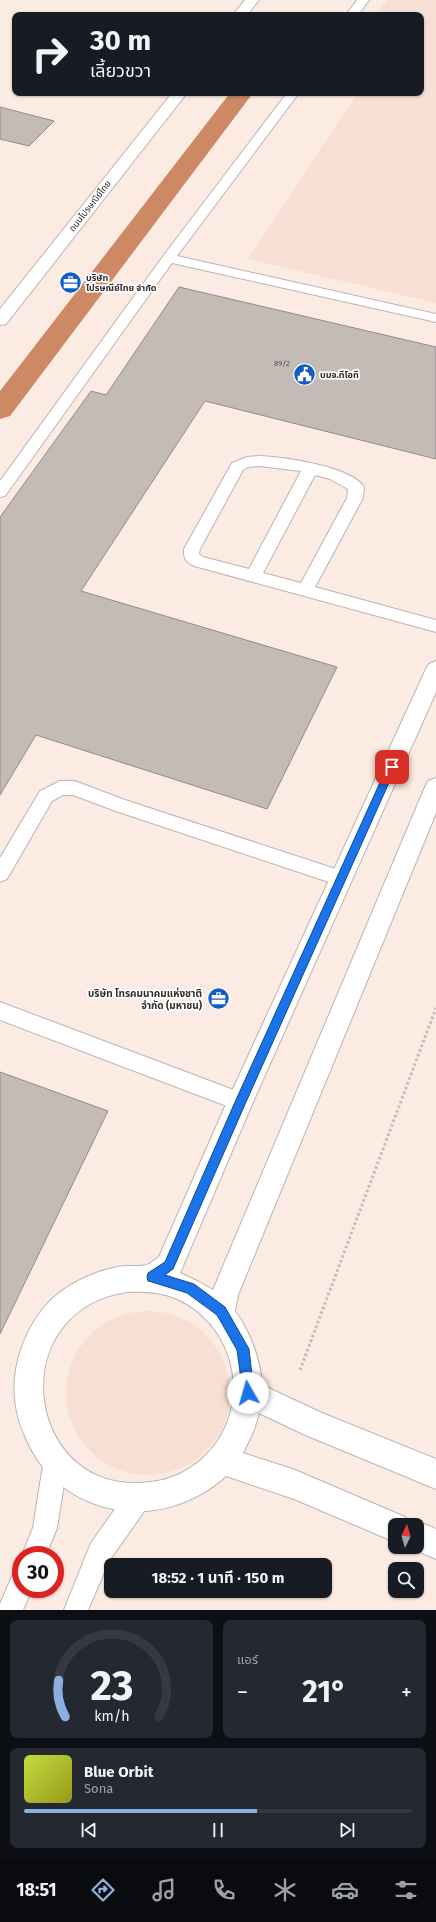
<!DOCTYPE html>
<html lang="th">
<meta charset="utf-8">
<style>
body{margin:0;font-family:"Fira Sans","Noto Sans Thai",sans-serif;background:#242831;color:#f1f3f6;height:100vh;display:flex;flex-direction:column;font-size:15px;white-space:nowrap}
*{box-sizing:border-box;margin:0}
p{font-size:13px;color:#9ea1a6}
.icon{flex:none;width:22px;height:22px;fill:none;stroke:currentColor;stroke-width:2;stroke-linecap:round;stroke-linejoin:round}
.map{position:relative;height:1610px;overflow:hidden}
.drawer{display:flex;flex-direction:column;gap:10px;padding:10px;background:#0d0f14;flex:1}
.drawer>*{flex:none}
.hud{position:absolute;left:12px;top:12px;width:412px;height:84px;border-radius:8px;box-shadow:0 1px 3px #0004;background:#171b24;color:#f1f3f6;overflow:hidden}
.needle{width:26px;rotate:5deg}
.buttons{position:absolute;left:388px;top:1518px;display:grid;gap:8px}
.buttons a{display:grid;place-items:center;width:36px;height:36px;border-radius:8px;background:#171b24;box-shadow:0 1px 3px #0004;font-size:20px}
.speed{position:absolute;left:12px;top:1546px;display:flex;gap:8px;font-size:20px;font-weight:700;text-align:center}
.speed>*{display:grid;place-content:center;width:52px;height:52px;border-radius:50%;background:#171b24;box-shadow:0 1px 3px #0004;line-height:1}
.speed .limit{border:6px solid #d22;background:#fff;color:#111}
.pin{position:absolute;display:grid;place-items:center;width:34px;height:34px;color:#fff;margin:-17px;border-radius:8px;box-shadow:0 2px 6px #0006}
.me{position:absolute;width:44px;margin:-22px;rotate:353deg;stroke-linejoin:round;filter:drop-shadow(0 0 3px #0008)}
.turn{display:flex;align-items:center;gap:14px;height:84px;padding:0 12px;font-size:18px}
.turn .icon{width:52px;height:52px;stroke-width:2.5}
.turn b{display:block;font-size:28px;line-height:34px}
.big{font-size:30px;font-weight:700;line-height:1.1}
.drawer .widget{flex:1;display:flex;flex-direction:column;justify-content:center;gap:6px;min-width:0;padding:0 14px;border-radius:8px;background:#242831}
.drawer .dial{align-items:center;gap:0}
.dial svg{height:104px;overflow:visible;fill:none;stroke:#363941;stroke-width:7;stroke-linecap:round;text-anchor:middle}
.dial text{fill:#f1f3f6;stroke:none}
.song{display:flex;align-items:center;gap:12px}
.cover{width:48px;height:48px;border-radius:6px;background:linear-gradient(135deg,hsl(70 70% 55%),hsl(60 70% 35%))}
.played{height:4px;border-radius:2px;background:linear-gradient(90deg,#8dafe0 60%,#363941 60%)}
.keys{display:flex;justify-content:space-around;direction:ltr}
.heat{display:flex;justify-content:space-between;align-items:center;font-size:22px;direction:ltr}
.drawer .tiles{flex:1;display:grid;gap:10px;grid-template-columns:1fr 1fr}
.widget:last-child{grid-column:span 2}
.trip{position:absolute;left:104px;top:1558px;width:228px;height:40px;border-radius:8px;background:#171b24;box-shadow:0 1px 3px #0004;font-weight:700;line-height:40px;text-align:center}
.menu{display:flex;height:64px;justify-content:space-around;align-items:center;background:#090b0e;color:#9ea1a6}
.menu .icon{width:28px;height:28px}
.menu .selected{color:#8dafe0}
.menu b{font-size:18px;color:#f1f3f6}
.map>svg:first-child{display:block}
</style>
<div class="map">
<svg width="436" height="1610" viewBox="0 0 436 1610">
<rect width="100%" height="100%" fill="#fefbf9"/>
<path fill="#fbebe2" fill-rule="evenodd" d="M0,0H436V1610H0ZM15,15H421V93H15ZM395,1525H417V1547H395ZM21,1555H55V1589H21ZM111,1565H325V1591H111ZM395,1569H417V1591H395Z"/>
<path fill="#f7dfd3" d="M387,0H436V303L248,259L358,93H421V15H376Z
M66 1393a82 82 0 1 1 164 0a82 82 0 1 1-164 0Z"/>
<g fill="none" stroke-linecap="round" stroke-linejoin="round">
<path fill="#cd8964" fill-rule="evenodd" d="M230,93H253L10,416L0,419V391Z"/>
</g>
<path fill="#c4bbb7" stroke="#938b87" d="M0,107L54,121L29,146L0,139Z
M179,287L436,347V459L205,401L81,591L337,667L267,809L36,735L0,795V517L91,391L106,395Z
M0,1072L108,1111L0,1334Z"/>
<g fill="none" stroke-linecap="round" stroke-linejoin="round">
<defs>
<path id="lane" d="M357,0H369L358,15H346Z
M287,93H299L177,256L436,314V322L172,263L5,496L0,497V481L164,255Z
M259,456C282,457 351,466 364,487L363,498L315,587L436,620V632L198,567C188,564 183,560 184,549L232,463L247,457ZM259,466L301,471L249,569L203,557L199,554L200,549L243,470L248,467ZM315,475L330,479L348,489L347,498L301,583L263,573Z
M60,781H74L80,783L125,800L348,873L350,878L348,883L341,886L113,810L73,795H63L52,801L7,879L0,882V858L40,791Z
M0,1002L247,1095L250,1102L247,1109L240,1111L0,1020Z
M55,1453L63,1457L67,1465L57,1528L46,1555H22L33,1528L43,1465L47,1457Z
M136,1489L145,1492L148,1501L145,1510L109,1561L88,1610H64L91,1543L127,1492Z
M21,1573V1589H32L23,1610H0V1604L12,1576Z"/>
<path id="street" d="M245,0H259L247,15H233Z
M172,93H187L6,324L0,325V309Z
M436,661V692L253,1102L180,1273L199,1282L213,1290L425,787L428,781L436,778V813L238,1295L235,1311C250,1332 260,1358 262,1385L322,1413L436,1459V1489L303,1434L259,1413L254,1430L243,1453L295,1470L405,1517L409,1525L417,1521L436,1529V1559L408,1547H417V1525H395V1542L294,1499L226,1476C161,1535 59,1519 25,1436C12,1407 11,1377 22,1347C28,1330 37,1314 50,1301C67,1284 93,1272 117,1267C125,1265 141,1267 147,1265C151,1263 156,1259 159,1257L227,1102L426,669L429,664ZM127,1292C143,1291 160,1292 175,1298C240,1326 254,1412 202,1459C187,1472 170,1480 150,1482C25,1498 0,1311 127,1292Z"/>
</defs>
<use href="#lane" stroke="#bcb4b0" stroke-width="2"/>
<use href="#street" stroke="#bcb4b0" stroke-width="2"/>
<path stroke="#bfbcba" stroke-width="3" stroke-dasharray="2.5 2.5" stroke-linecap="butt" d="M300,1370L436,1008"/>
<use href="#lane" fill="#fff" fill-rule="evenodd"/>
<use href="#street" fill="#fff" fill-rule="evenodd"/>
</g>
<path fill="#1a73e8" stroke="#114b97" d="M392,763L396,767L246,1102L173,1269L165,1275L194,1284L225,1307L249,1349L254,1393L253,1397L248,1399L244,1397L243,1393L237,1350L217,1315L187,1293L152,1282L148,1281L147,1277L148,1273L165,1262L235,1102L387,767Z"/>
<defs>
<symbol id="office-disc" viewBox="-11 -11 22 22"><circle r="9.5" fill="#125cc6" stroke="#fff"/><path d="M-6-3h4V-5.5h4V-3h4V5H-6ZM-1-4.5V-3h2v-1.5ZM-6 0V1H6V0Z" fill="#fff"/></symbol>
<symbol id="civic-disc" viewBox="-11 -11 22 22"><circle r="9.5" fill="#125cc6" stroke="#fff"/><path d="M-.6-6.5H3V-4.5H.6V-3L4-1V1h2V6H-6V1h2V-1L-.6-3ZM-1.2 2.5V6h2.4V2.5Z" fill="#fff"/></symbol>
</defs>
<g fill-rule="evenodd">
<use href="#office-disc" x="58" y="270" width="25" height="25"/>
<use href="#civic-disc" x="292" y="362" width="25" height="25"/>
<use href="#office-disc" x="206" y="986" width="25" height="25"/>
</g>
<g text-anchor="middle" stroke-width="3.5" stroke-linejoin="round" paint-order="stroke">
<g font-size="8" fill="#55504e">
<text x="282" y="366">89/2</text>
</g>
<g font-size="9" fill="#302d2b" stroke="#fff">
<text transform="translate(90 206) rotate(-52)" y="3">ถนนไปรษณีย์ไทย</text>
</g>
<g font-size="9" font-weight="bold" fill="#302d2b" stroke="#fff" text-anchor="start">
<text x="86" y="281">บริษัท<tspan x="86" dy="10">ไปรษณีย์ไทย จำกัด</tspan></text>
<text x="320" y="378">บมจ.ทีโอที</text>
</g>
<g font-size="10" font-weight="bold" fill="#302d2b" stroke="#fff" text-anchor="end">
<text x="202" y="997">บริษัท โทรคมนาคมแห่งชาติ<tspan x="202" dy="12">จำกัด (มหาชน)</tspan></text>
</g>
</g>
</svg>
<div class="buttons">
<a><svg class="needle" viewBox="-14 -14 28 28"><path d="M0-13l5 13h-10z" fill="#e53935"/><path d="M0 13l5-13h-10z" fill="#9ea1a6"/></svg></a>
<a><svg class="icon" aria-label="search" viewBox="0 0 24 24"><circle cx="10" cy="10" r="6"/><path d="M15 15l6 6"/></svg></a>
</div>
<div class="speed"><div class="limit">30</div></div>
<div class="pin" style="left:392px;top:767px;background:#d93025"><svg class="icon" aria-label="arrive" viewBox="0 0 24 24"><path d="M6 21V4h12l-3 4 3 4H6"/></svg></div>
<svg class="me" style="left:248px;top:1393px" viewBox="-20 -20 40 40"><circle r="19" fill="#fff"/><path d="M0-13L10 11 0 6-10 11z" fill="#1a73e8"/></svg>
<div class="trip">18:52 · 1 นาที · 150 m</div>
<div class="hud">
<div class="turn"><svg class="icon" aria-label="right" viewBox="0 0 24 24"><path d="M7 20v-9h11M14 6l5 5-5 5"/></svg><div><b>30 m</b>เลี้ยวขวา</div></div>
</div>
</div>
<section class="drawer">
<div class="tiles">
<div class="widget dial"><svg viewBox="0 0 100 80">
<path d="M14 69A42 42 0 1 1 86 69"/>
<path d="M14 69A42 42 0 0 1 9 41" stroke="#8dafe0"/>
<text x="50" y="56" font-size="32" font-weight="700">23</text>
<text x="50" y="72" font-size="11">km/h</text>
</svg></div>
<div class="widget"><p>แอร์</p>
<div class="heat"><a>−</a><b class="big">21°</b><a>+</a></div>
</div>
<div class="widget">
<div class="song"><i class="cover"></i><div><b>Blue Orbit</b><p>Sona</p></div></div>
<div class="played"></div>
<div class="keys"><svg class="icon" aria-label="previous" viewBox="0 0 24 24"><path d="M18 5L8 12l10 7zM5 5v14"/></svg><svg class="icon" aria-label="pause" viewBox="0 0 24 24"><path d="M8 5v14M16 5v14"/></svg><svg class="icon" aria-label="next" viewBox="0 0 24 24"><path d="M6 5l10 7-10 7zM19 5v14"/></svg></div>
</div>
</div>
</section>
<nav class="menu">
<b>18:51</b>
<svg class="icon selected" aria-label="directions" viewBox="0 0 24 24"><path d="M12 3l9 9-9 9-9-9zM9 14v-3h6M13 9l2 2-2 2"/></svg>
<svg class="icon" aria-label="music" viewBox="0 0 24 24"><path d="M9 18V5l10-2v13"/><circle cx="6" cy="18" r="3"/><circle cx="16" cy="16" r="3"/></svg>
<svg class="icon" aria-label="phone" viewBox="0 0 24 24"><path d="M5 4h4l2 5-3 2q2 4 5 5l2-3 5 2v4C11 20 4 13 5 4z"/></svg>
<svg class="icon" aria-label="climate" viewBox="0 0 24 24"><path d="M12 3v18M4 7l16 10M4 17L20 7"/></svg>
<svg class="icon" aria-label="car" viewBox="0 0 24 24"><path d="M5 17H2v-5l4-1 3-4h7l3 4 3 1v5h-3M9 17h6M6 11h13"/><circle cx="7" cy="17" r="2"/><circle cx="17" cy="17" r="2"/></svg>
<svg class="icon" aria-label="filters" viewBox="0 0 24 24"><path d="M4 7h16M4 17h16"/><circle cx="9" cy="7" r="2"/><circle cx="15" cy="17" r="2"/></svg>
</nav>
